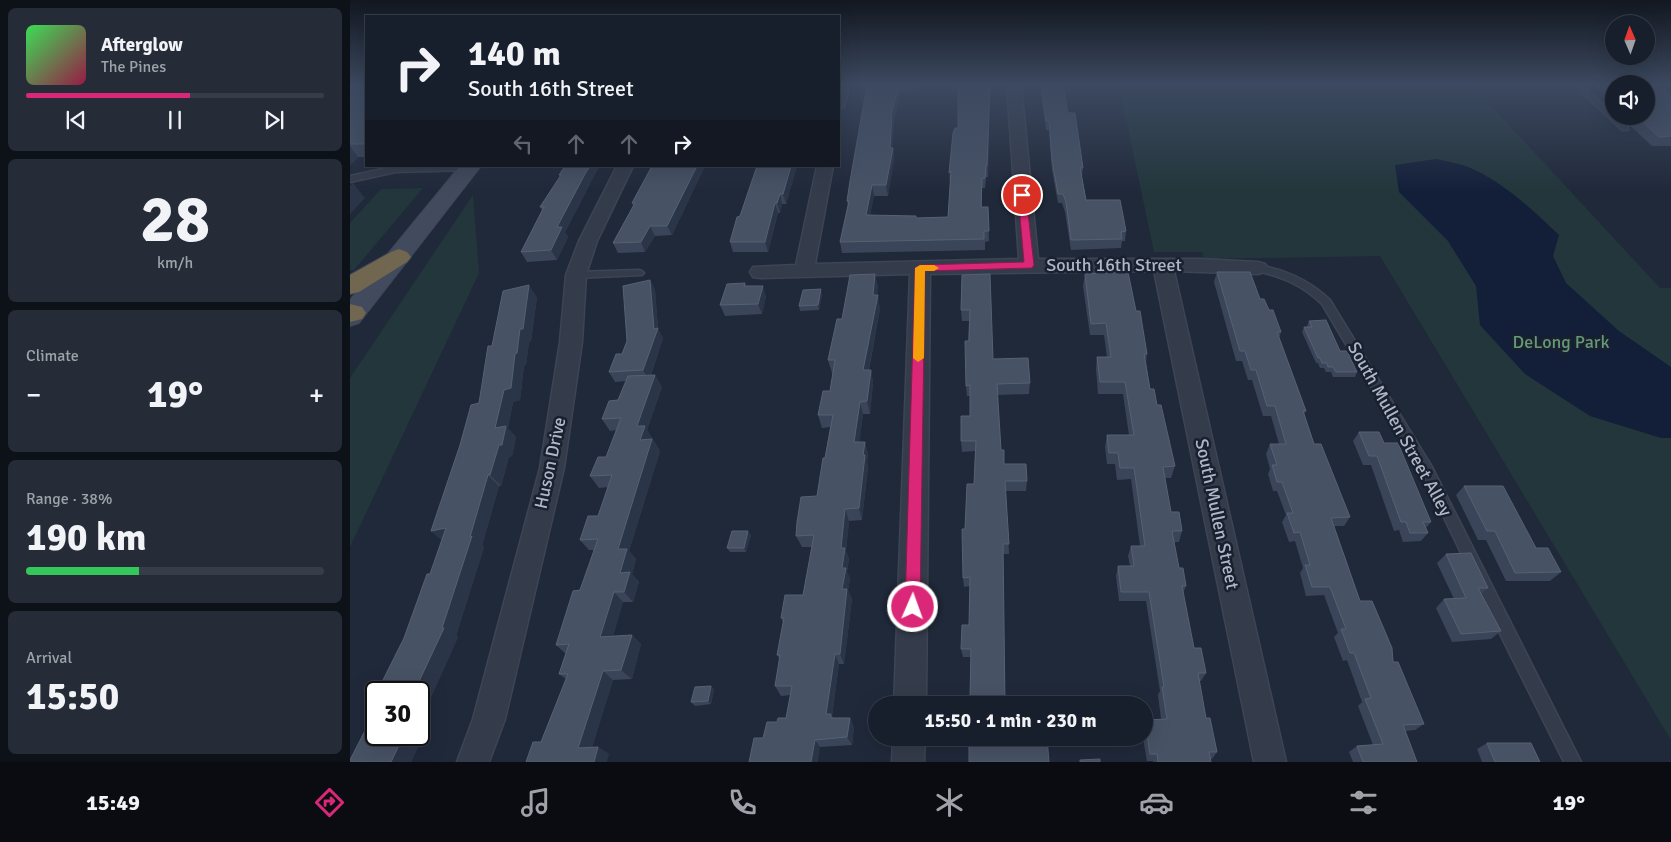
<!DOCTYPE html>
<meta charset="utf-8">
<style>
body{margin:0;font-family:Signika,sans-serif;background:#252c38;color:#f1f3f6;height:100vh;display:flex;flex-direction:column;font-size:19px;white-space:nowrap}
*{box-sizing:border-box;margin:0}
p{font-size:16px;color:#9fa2a9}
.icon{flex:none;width:28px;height:28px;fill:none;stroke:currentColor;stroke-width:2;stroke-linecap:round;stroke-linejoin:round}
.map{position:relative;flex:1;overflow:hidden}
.panel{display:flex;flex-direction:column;gap:8px;padding:8px;background:#0d1118;width:350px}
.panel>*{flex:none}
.banner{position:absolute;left:15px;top:15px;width:475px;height:152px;border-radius:0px;box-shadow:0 5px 20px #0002,0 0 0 1px #363d48;background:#181f2c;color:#f1f3f6;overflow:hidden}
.needle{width:32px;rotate:358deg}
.buttons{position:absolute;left:1255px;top:15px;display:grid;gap:10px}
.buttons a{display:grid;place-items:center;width:50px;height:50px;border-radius:50%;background:#181f2c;box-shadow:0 5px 20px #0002,0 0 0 1px #363d48;font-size:25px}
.speed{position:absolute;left:15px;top:681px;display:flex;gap:10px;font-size:25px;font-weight:700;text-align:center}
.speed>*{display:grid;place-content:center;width:65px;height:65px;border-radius:50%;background:#181f2c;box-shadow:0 5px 20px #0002,0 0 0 1px #363d48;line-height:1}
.speed .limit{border:2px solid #111;border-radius:8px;background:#fff;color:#111}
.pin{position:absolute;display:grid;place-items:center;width:42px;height:42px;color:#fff;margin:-21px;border:2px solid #fff;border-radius:50%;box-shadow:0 1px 5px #0007}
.me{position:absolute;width:55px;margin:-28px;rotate:2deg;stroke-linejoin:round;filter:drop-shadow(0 0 4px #0008)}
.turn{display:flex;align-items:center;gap:18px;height:105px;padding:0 20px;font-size:22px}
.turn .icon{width:65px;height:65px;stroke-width:2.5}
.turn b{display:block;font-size:35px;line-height:42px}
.lanes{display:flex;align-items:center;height:48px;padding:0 20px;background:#0003;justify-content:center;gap:25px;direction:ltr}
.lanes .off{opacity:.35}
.big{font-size:38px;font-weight:700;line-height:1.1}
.panel .tile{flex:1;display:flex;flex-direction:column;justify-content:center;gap:8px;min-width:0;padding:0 18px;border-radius:8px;background:#252c38}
.panel .dial{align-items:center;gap:0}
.dial b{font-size:65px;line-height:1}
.song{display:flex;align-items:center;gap:15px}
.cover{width:60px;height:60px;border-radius:8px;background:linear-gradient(135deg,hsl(130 70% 55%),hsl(340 70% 35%))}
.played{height:5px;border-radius:2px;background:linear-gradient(90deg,#db2777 55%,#363d48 55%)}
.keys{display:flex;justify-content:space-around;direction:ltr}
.heat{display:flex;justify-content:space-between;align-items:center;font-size:28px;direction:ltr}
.charge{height:8px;border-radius:4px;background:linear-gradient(90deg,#34c759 38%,#363d48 0)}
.trip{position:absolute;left:518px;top:696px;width:285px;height:50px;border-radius:25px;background:#181f2c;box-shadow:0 5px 20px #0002,0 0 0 1px #363d48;font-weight:700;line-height:50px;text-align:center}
.tab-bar{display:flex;height:80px;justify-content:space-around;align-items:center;background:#0a0c12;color:#9fa2a9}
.tab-bar .icon{width:35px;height:35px}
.tab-bar .on{color:#db2777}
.tab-bar b{font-size:22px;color:#f1f3f6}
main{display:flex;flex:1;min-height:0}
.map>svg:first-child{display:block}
</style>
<main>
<section class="panel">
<div class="tile">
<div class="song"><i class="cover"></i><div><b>Afterglow</b><p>The Pines</p></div></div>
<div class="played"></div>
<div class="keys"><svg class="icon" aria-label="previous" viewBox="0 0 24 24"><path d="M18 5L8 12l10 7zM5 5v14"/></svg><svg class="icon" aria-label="pause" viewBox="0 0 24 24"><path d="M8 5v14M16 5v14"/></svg><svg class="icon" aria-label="next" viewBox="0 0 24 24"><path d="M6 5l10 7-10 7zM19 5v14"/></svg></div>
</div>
<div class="tile dial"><b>28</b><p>km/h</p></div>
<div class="tile"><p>Climate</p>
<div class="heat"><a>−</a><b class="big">19°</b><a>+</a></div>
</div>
<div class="tile"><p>Range · 38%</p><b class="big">190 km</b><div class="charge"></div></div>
<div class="tile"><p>Arrival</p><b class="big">15:50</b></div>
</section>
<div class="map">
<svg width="1321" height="762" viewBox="0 0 1321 762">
<rect width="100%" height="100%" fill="#20293a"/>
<path fill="#22363b" d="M769,85H1122L1310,288H1321V740L1030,256L854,259L852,252H804Z
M73,188L4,270H0V223L31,189Z
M123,195L129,273L0,547V378Z"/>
<path fill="#131f38" d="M1086,159C1096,161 1107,163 1116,166C1153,181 1181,209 1209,235L1203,256L1216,283L1269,331L1321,367V438H1311L1240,416L1175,374L1130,325L1126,286L1098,241L1049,192L1045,165Z"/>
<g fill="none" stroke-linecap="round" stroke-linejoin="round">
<defs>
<path id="lane" d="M1224,85H1232L1264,114V116H1266L1278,126V130H1272Z
M46,166H125V167L121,170L46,172L0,182V176Z
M908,265C936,270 959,280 980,300L1082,467L1231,762H1214L1156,646L1073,474L972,304C950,283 933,278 905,270L903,268L905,266Z
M289,270L292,271L294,273L292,275L226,278L221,275L226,272Z"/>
<path id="street" d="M489,85H500L494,107L489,109Z
M657,85H671L688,259H850L908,262L915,264L918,268L915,272L908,274L824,271L936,762H904L804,271L580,274L576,705H544L560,274L410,278L403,277L400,272L403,267L446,265L467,166H483L465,264L669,259Z
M267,166H283L247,241L236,275L232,342L214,468L155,719L139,762H107L123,719L190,468L210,342L216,275L229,241Z
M543,738H575L574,762H542Z"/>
<path id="secondary" d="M110,166H131L9,323L0,326V300Z"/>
<path id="highway" d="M49,249L57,252L61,257L57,262L9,292L0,294V275L41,252Z
M0,304L12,307L16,313L12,319L0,322Z"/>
</defs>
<use href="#lane" stroke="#3d4454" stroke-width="3"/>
<use href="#street" stroke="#3d4454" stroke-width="3"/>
<use href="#secondary" stroke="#3d4454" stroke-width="2"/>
<use href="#highway" stroke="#3e4655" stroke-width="2"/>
<use href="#lane" fill="#343b4a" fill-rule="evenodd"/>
<use href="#street" fill="#343b4a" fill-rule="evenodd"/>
<use href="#secondary" fill="#424a5e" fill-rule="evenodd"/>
<use href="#highway" fill="#716750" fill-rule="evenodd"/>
</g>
<path fill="#3b4559" d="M0,85H16V157H8L0,165Z
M517,85H566V91H551L544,121L542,148H543L544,158L538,196H524L520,215L567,218L598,217L600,183L599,173L608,128L640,85L638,177H636L635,188H632V207H638L639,241L635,242V250L492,253L490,242L498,206L497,201Z
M691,85L718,113L733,168L732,177L736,200L776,231L775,241H772L771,248L721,250L715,212L712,203H708L702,170L699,130H696L691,93Z
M1243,85H1264V111L1255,103L1258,98Z
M1321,94V146H1302L1270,116H1296Z
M300,166H355L322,235L305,236L295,252L268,253L263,243L283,206L282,203L301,168Z
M407,166H447L436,204H432L430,213H428L418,252H383L380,242L390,216Z
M209,175L240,184L215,232L218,237L207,260L177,262L171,252L192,210L190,207L210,177Z
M867,272L910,299L919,310L931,332L929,338L956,411L954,414L964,444L1000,517L994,526H984L1010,601L1043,662L1074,724L1065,730L1055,731L1067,762H1003L999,752L1007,746L1023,745L1008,706L1012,702L997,660L993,661L984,637L988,633L974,595L956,596L950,573L953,568L945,541L939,542L932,522L936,515L927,491H923L918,474L920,469L916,454L920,444H929L921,416H913L902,380H898L892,361H886L864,282Z
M525,274L528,288L527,295L530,309L519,370H521L523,383L520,414H513L509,442H515L518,454L517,462L518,467L512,520L499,521L496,551L499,559L497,572L500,579L498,590L502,599L494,664H489L482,716L484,718H500L504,727L502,745L470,747L413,738L427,722L436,718L441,695L431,696L425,686L430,659L427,655L433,622L431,618L453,595L462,547H452L446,536L467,496L475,458L480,427L472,428L468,415L480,391L483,373H482L478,360L492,319Z
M735,274L786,311L797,354L796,362L800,389L807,405L825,466L821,478H815L821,512L832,531L829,542H824L829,568L836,586L833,593L844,648L856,673L851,681H849L856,718L867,752L862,759H860L861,762H803V761H797L793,738L794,724L795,720L811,719L808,695L810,691L796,601H769L766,576L768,566H780L778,556L781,546H790L781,479L767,480L765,464H757L755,447L757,435H779L773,394H748L746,369L747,357H757L754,335H740L733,286Z
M612,275L643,359L680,383L679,394L647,395L651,450L654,464L677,481L676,491H656L659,554H653L655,705H621L620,697L621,657H613L611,649L619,625L620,586L614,587L613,578L615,529L624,484L625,451L612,452L611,441L620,416V396H617L616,386L619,321H612L611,310Z
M300,280L305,290L308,329L313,338L301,375H305L312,387L297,430L310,451L279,551L286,559L282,574L289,582L283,602H273L263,636L282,635L291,644L282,679L263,680L242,747H248L259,754L191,742L216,679L209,674L216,654L206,645L230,590L244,550H239L230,540L248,516L258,487L249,488L240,476L256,457L266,430L260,431L252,419L268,400L276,381L265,382L259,372L272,354Z
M395,283L396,286L416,296L412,314L375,316L370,305Z
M472,294L469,310L450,311L449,306Z
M187,297L181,341L179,342L176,365L174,366L170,400L163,402L158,428L166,437L162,456L159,457L151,486H149L132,546L134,547L106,636L108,637L69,724L77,728L61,762H0L26,709L80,574L92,540L81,531L129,403Z
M959,321L990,351L1007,372L1005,377H983L981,372H976L974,368H970L968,363H966L952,332L954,327H957V326Z
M1009,432L1034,443L1081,522L1076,528L1078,533L1071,541L1053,542L1049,530L1044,531L1021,465H1013L1003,441Z
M1114,486L1186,548L1211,572L1200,581H1156L1136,540H1128L1106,495Z
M401,535L396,552H380L377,548Z
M1096,554L1138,588L1131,594L1151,631L1141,639L1102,642L1086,608L1094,599H1104L1087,563Z
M361,686L364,690L361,704L345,706L341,702Z
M26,694V709L20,706Z
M1137,743L1190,762H1132L1127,749Z"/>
<path fill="#2b3548" d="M549,85H550L551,91L544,121L541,156L543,148L544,158L538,196L536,185L542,111Z
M640,85L638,177L637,166Z
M0,146L8,157L0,165Z
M240,166H250L240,184L215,232L218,237L207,260L201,250L207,227L235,174Z
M347,166H355L322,235L317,226Z
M441,166H447L436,204L433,194Z
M601,171L602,182L600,183L599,173Z
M3,183L15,198L0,214V186Z
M522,185L524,196L518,225L516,215Z
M430,194L432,204L430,213L427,203Z
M425,203L428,213L418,252L415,242Z
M300,226L305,236L295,252L291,242Z
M525,274L528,288L526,302L528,295L530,309L516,383L513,370Z
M300,280L305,290L308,329L313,338L299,380L293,370L304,329Z
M179,285L187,297L181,341L179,342L176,365L174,366L170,400L163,402L158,428L166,437L162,456L159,457L151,486L140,475L145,428L154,390L165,354Z
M413,286L416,296L412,314L408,304Z
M471,289L472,294L469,310L468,305Z
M521,370L523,383L520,414L517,401Z
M305,375L312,387L297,430L302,438L298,451L290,440L287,426Z
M510,402L513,414L508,455L504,442Z
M302,439L310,451L279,551L286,559L282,574L289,582L283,602L274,592L270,573L268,549Z
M515,442L518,454L517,462L518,467L512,520L509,508Z
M138,475L149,486L132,546L134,547L106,636L108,637L69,724L77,728L61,762H41L54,735H69V692H64L92,628Z
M495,509L499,521L496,551L499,559L497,572L500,579L498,590L502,599L494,664L490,654L492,589L491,548Z
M96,528L94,542L81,531Z
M398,531L401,535L396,552L394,548Z
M264,592L273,602L260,646L250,637Z
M282,635L291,644L282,679L271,670Z
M485,654L489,664L482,716L486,723L476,714Z
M253,671L263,680L240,755L228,748Z
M361,686L364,690L361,704L358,701Z
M500,718L504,727L502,745L497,737Z
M465,740L470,747L468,762H461Z
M248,747L259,754L257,762H244Z"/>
<path fill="#475265" stroke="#576174" d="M0,85H16V144H0Z
M517,85H549L542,111L540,148H543L536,185H522L516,215L566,216V218L598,217L601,171L599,173L603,133L605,128H608V85H640L637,166H636L635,178H632L631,207H638L639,231H634V239L490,242L499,201H497L500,181Z
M691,85H713L718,113H725L733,168H730L736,200H770L776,231L771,232L772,239L721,240L716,202L713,194H708L702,160L699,121H696Z
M1259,85H1264V89Z
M1296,85H1310L1321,94V136L1309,137L1286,116H1296Z
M215,166H240L235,174L207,227H212L201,250L171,252L194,207H190L211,175H209Z
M302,166H347L317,226H300L291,242L263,243L285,203H282Z
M407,166H441L433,194H430L427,203H425L415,242H380L387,217L390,216Z
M778,272L786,311H790L797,354H794L800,389H804L807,405H811L825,466L813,467L821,512H829L832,531H822L829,568H833L836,586H832L844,648H851L856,673H848L856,718H860L867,752H859L861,762H808L807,754H800L795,720L817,719L812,687H814L799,592H771L768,566H784L781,546H795L784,468H770L768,453H759L757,435H784L775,382H750L747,357H761L756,323L741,324L735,274Z
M867,272H900L910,299H914L919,310H923L931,332H927L956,411H953L964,444H971L1000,517L981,518L1010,601H1022L1042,648L1043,662H1048L1074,724L1053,725L1067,762H1013L1007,746L1033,744L1015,699L1021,698L1004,653H1000L991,629H996L980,587H962L955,565H960L950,532L944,533L937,513H943L932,482H927L922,465H927L920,444H936L925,406H917L906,370H901L895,351H890Z
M525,274L523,295H528L513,370H521L517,401L510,402L504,442H515L513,455H515L509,508L495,509L491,548H495L492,568H496L492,589H497L490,654H485L476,714H481V718H500L497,737L465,740L461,762H399L404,738H413L417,722H427L428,718H436L442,686H425L430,655H427L434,618H431L435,595H453L464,535L446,536L447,522L451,497L467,496L473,458H475L483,415H468L473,391H480L485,360H478L487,319H492L500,275Z
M640,274L643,359L678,358L680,383L647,384L651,450H654V464H676L677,481H655L659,544H653L655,705H626L625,697H620L621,649H611L612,625H619L620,577L613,578L612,529H615L617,484H624L626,441H611V416H620V385L616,386L615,341H619L620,310H611L612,275Z
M300,280L304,329L308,328L293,370L259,372L266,354H272L277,341L273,286Z
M395,283L394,286H413L408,304L370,305L377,284Z
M179,285L173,329H170L167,353L165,354L161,388L154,390L145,428L156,426L152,445H149L140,475H138L120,537L122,536L92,628H94L64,692H27L54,638L77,574H80L96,528L81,531L110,445L121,405L129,403L138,346H142L153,291Z
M471,289L468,305L449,306L453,290Z
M976,320L990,351H997L1007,372H986L983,367H978L977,363H972L970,358H968L954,327H962L959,321Z
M305,375L287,426H295L290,440L302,439L268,549H277L270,573L280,572L274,592H264L250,637L282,635L271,670L253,671L228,748L248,747L244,762H176L183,742H191L218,674H209L219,644L206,645L223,591L230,590L248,539L230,540L238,516H248L262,475L240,476L248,457H256L271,418L252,419L259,401L268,400L278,376Z
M1009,432H1029L1034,443H1048L1081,522H1073L1078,533H1060L1056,522H1051L1027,456H1019Z
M1114,486H1153L1186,548H1198L1211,572L1165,573L1145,531H1137Z
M382,531H398L394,548H377Z
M1121,553L1138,588H1128L1151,631L1111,634L1094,599L1116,598L1096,554Z
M361,686L358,701L341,702L345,687Z
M26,694V706H20Z
M26,709V735H54L41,762H0V760Z
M626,738H697L699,762H619V745H626Z
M1137,743H1181L1190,762H1145Z
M750,759V762H730V760Z"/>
<linearGradient id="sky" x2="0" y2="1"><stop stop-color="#121720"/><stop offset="0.44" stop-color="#3c4960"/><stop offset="1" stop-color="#3c4960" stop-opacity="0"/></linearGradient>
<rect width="1321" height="192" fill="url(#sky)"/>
<path fill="#db2777" stroke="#8e194d" d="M672,192L676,195L684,265L682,268L575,271L570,607L568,612L563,614L558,612L555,607L565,268L570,265L674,262L668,195Z"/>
<path fill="#f59e0b" d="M570,265H584L589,268L584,271H575L574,358L568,362L563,358L565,268Z"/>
<g text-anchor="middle" stroke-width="5" stroke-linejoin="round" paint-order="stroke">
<g font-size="18" fill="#aeb6c7" stroke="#19202f">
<text x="764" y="271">South 16th Street</text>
<text transform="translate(1050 429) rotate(61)" y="6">South Mullen Street Alley</text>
<text transform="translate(200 463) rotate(-78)" y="6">Huson Drive</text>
<text transform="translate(867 514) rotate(78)" y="6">South Mullen Street</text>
</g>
<g font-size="18" fill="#649975" stroke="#19202f">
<text x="1211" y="348">DeLong Park</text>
</g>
</g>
</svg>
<div class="buttons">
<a><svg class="needle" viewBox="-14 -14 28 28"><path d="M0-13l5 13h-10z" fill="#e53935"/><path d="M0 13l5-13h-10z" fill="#9fa2a9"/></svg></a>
<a><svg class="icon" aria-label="sound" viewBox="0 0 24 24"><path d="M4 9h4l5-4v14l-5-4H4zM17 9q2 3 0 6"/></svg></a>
</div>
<div class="speed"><div class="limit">30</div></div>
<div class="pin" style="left:672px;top:195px;background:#d93025"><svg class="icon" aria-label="arrive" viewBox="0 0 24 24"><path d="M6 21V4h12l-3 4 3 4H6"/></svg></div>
<svg class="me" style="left:563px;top:607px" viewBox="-20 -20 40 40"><circle r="17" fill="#db2777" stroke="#fff" stroke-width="3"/><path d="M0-11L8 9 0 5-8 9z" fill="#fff"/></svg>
<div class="trip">15:50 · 1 min · 230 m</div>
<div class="banner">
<div class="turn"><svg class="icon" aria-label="right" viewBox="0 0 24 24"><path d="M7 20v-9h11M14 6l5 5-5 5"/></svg><div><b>140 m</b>South 16th Street</div></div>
<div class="lanes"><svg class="icon off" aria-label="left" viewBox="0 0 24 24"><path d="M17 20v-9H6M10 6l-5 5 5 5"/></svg><svg class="icon off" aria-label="ahead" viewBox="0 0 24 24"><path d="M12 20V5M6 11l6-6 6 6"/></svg><svg class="icon off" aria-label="ahead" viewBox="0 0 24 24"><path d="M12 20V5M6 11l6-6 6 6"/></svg><svg class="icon" aria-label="right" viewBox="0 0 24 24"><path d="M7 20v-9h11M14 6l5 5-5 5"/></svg></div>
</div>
</div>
</main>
<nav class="tab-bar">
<b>15:49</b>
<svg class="icon on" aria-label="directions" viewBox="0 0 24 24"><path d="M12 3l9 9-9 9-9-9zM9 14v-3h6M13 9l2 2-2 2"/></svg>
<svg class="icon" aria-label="music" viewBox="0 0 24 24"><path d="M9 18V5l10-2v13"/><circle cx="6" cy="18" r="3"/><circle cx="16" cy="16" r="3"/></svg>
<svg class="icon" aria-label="phone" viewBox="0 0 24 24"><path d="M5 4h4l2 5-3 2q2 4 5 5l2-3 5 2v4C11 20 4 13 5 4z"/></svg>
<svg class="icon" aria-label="climate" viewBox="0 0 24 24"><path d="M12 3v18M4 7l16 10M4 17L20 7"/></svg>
<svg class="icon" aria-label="car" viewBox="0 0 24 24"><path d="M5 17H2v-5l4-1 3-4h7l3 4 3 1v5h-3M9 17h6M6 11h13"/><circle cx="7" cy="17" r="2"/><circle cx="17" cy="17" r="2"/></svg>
<svg class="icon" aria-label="filters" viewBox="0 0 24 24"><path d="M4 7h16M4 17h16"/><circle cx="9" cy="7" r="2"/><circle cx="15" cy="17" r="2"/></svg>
<b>19°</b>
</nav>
